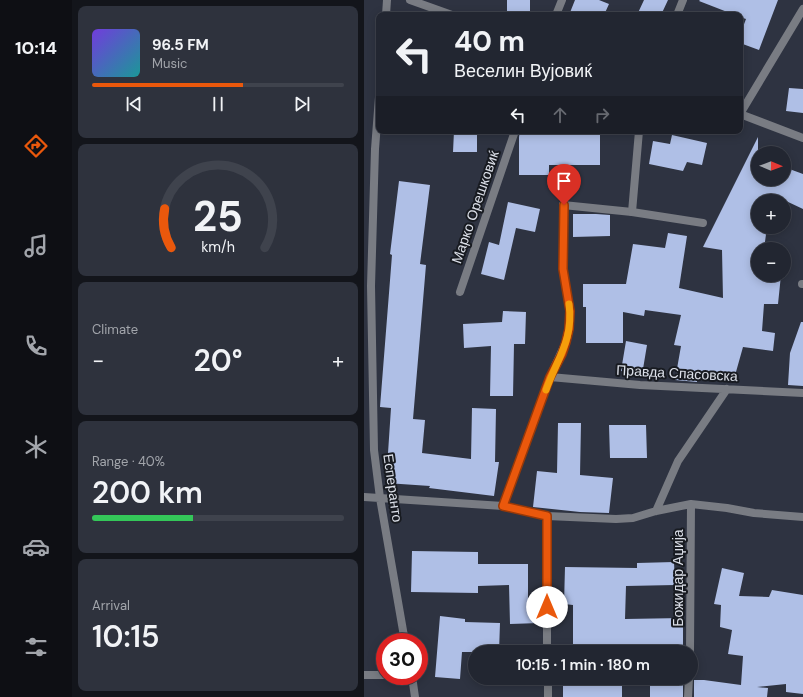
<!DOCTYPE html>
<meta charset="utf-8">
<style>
body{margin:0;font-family:"DM Sans",sans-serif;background:#2e323d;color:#f1f3f6;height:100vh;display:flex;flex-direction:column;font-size:15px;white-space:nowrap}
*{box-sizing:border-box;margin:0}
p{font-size:13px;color:#a2a5ab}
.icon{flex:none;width:22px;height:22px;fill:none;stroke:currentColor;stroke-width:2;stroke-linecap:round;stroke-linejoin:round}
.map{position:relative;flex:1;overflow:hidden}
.sheet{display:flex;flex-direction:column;gap:6px;padding:6px;background:#13151b;width:292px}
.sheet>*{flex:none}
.hud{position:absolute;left:12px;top:12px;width:367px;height:122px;border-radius:8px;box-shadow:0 2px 10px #0003,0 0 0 1px #3f434d;background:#222631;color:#f1f3f6;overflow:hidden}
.needle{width:26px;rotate:91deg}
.tools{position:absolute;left:387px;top:146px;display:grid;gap:8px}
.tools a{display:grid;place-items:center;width:40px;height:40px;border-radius:50%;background:#222631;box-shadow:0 2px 10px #0003,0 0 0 1px #3f434d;font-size:20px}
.speed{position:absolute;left:12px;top:633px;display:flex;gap:8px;font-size:20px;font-weight:700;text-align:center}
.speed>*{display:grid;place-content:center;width:52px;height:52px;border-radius:50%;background:#222631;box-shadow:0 2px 10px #0003,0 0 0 1px #3f434d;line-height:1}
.speed .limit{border:6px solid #d22;background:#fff;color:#111}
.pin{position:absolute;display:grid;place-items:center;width:34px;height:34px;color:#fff;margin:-41px -17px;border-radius:50% 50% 50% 0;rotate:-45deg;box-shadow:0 0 4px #0007}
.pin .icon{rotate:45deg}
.me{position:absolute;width:44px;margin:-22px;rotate:0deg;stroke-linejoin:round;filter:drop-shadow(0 0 3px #0008)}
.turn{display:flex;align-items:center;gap:14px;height:84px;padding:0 12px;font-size:18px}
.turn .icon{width:52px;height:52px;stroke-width:2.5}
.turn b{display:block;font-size:28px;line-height:34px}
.lanes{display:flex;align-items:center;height:38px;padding:0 12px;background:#0003;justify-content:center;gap:20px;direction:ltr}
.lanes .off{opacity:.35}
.big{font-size:30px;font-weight:600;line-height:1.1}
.sheet .card{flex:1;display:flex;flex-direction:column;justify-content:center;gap:6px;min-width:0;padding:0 14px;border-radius:8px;background:#2e323d}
.sheet .dial{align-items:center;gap:0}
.dial svg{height:104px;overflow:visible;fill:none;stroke:#3f434d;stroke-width:7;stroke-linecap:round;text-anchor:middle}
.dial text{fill:#f1f3f6;stroke:none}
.song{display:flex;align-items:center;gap:12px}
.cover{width:48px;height:48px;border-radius:6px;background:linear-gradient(135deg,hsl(260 70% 55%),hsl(180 70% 35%))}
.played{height:4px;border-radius:2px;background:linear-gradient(90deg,#ea580c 60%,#3f434d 60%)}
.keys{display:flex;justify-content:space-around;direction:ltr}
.heat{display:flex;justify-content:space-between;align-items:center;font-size:22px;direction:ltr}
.charge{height:6px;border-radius:3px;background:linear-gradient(90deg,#34c759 40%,#3f434d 0)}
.trip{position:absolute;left:104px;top:645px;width:230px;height:40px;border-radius:20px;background:#222631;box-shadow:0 2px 10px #0003,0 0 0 1px #3f434d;font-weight:600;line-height:40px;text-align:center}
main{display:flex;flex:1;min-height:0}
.menu{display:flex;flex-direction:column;width:72px;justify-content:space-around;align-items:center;background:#0e0f14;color:#a2a5ab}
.menu .icon{width:28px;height:28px}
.menu .current{color:#ea580c}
.menu b{font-size:18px;color:#f1f3f6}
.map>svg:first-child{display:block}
</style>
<main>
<nav class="menu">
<b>10:14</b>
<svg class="icon current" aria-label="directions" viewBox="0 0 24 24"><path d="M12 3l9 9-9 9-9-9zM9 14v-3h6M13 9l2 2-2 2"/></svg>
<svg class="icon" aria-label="music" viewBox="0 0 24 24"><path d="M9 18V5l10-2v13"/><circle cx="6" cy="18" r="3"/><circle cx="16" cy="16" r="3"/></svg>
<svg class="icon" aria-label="phone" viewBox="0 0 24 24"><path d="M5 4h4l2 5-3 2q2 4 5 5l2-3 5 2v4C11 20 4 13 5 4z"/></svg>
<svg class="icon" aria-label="climate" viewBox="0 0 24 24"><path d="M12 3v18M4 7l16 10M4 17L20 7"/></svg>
<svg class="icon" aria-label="car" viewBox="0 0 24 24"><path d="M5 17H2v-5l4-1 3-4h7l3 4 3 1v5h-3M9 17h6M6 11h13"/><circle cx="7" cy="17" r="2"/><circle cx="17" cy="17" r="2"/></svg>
<svg class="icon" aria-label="filters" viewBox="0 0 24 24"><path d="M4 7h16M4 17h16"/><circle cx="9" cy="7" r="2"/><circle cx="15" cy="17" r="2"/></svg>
</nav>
<section class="sheet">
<div class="card">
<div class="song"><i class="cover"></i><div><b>96.5 FM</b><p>Music</p></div></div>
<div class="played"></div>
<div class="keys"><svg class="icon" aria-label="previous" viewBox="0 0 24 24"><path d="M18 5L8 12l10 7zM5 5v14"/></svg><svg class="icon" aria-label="pause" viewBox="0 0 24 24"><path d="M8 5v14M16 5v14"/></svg><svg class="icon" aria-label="next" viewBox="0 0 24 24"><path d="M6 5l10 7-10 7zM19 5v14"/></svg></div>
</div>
<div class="card dial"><svg viewBox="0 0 100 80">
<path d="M14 69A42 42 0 1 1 86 69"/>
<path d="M14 69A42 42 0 0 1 9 39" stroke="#ea580c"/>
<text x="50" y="56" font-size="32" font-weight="700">25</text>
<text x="50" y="72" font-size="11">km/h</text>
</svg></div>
<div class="card"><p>Climate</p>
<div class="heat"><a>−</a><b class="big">20°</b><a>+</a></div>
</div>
<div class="card"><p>Range · 40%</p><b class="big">200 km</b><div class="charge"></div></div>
<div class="card"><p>Arrival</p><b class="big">10:15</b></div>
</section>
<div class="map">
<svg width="439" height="697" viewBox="0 0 439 697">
<rect width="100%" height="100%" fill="#2e3341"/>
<path fill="#afbfe6" d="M143,0H166V15H143Z
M211,0H235L245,4L240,15H205Z
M280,0H304L297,15H273Z
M336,0H414L395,50L376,43V35L382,19L376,17V15H371L335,1Z
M425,88L439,89V113L422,111Z
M90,131H113V152H89Z
M156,131L236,132V165H185V175H155V137Z
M308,135L343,143L338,165L323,162L319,171L285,164L289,141L306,144Z
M394,137V179H420V167L439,174V209L422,201H394V227H403L400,249H394V275H417L414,304H400L398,331L411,333L409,351L379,347L370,379L333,377V382L311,380L317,346L310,345L317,315L281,310L280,316L259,312V343H222V307H219V284H262L269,244L301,248L304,233L323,236L315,288L359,298L358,250L339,247Z
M35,181L66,185L56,264L62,265L49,419L61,420L58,453L107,459L108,408L132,409L131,462H135L130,496L65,488L66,486L22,483L27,408L16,407L28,255L26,254Z
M144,202L176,209L171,232L152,228L140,280L117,274L125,242L135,245Z
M209,214H232L246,215V236L209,237Z
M139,311L162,312L161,344H150L149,396H126L127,346L100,348L99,324L138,322Z
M437,322H439V386L424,385L426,353Z
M262,341L283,345L278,375L257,371Z
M194,423H217L216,475L249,478L245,513L216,512L169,507L173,471L193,473Z
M245,425H282L283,458H246Z
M48,551L114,552V564H164V602H175L176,623L146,624L145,585L114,586V593L47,592Z
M310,562L311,585L262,586L261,619L319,618V652H209V605L200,604L201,567L273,568V563Z
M358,568L380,573L375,596L405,597L408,590L439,595V694L422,692V684L393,687L404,688L403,697H330V680H340L377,685L379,656L364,654L368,630L356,627L357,605L350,604Z
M76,616L101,619V622L136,623L135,652H98L96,679L71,677Z
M199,678H258V697H199Z
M319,680V697H286V681Z"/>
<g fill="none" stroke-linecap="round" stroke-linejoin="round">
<path stroke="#797c83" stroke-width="8" d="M199,205L268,212L339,223"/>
<path stroke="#797c83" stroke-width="8" d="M46,0L88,15
M22,15L23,0
M192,15L198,0
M313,15L319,0
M15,97L11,149L7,286L10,450L16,498L41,642
M376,114L439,9
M376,114L439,138
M268,212L275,131
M438,284H439
M96,292L151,131
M186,377L276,385L439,393
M0,497L139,506L183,516L252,519L269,518L292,511L327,504L363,508L390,513L439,517
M139,506L186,377L202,342L205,329L206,311L199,269V205
M292,511L314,461L363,389
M183,516V652
M326,652L327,504
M0,675H21
M48,676L51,697
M184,678V697
M324,697L325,678"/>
</g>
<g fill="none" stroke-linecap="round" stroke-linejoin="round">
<defs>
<path id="route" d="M183,607V516L139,506L186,377L198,354L202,342L205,329L206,311L199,269L200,205"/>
</defs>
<use href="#route" stroke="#983908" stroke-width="10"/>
<use href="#route" stroke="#ea580c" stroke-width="7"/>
<path stroke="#f59e0b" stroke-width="7" d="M182,390C193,359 210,339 205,304"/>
</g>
<g text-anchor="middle" stroke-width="4" stroke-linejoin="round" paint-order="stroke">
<g font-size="14" fill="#dce0e9" stroke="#181b21">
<text transform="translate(111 207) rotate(-71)" y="5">Марко Орешковиќ</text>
<text transform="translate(313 373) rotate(3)" y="5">Правда Спасовска</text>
<text transform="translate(29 488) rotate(82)" y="5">Есперанто</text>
<text transform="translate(314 578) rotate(-90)" y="5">Божидар Аџија</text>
</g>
</g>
</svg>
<div class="tools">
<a><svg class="needle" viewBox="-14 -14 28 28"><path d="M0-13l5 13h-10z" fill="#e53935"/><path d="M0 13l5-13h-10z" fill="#a2a5ab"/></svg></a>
<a>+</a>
<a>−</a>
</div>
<div class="speed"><div class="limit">30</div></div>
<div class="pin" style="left:200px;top:205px;background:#d93025"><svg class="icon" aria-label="arrive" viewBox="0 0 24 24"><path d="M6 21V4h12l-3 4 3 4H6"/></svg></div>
<svg class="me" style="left:183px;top:607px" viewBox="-20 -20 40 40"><circle r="19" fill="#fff"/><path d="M0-13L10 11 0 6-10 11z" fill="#ea580c"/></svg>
<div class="trip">10:15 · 1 min · 180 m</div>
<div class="hud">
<div class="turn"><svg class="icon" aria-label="left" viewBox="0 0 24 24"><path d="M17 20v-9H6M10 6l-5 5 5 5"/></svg><div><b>40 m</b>Веселин Вујовиќ</div></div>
<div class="lanes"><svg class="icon" aria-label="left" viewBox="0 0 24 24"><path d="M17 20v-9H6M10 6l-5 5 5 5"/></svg><svg class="icon off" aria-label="ahead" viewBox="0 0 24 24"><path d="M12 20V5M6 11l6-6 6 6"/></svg><svg class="icon off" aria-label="right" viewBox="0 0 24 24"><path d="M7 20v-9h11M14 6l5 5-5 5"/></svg></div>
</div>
</div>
</main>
